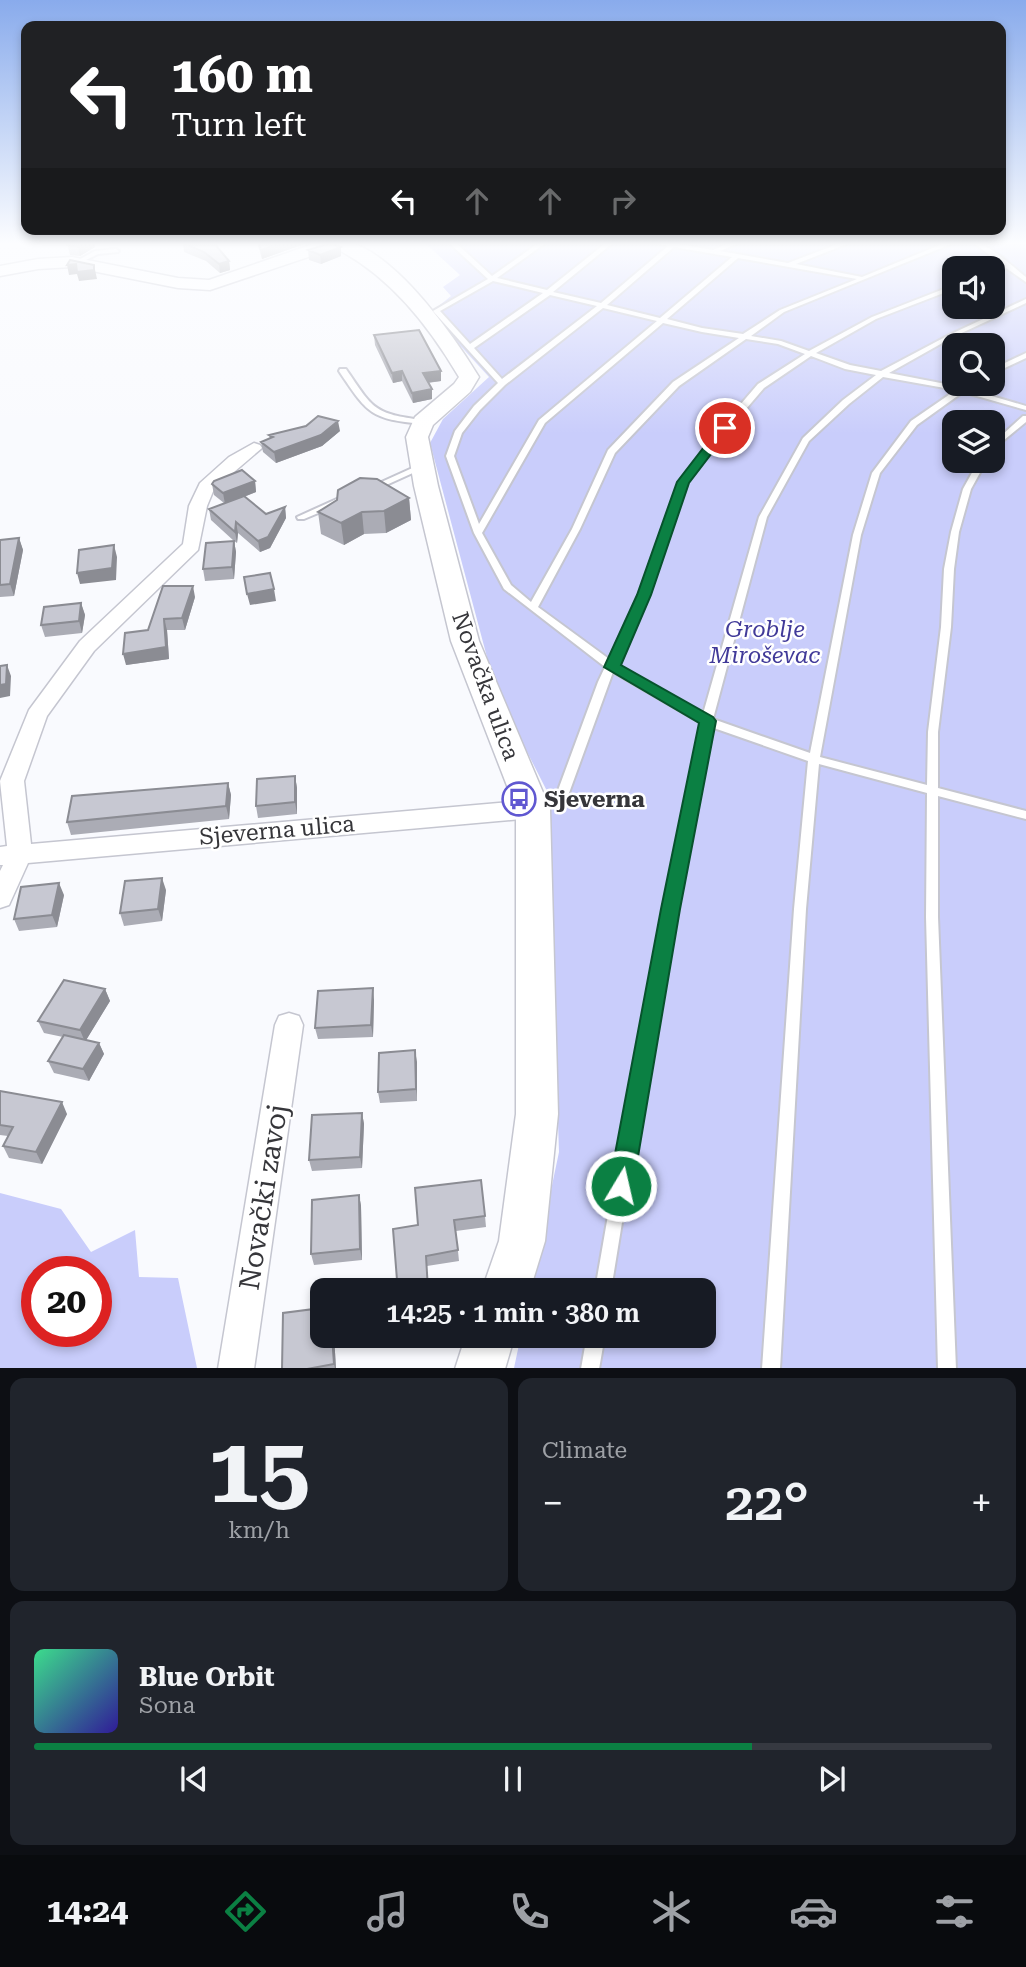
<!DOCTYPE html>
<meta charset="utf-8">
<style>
body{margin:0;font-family:"Roboto Serif",serif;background:#20242c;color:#f1f3f6;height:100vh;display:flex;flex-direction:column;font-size:26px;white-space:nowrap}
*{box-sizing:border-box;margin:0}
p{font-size:23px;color:#9ea1a6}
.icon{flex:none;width:38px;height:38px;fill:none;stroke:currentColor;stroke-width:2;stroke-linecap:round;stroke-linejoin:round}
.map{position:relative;height:1368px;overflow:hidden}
.side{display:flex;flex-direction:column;gap:10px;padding:10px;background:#0d0f14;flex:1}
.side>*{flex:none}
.hud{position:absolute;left:21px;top:21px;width:985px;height:214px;border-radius:14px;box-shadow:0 4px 10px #0003;background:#202124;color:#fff;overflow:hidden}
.tools{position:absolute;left:942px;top:256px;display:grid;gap:14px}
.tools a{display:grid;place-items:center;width:63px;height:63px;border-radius:14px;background:#171b24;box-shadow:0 4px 10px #0003;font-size:35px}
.speed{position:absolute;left:21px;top:1256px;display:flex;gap:14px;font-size:35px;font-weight:700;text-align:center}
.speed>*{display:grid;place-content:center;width:91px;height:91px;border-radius:50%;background:#171b24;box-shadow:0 4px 10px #0003;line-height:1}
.speed .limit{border:10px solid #d22;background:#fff;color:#111}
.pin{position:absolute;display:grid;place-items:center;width:60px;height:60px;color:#fff;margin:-30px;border:4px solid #fff;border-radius:50%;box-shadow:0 2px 7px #0007}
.me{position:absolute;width:77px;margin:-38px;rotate:9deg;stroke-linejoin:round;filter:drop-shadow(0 0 5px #0008)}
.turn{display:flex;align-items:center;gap:24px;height:147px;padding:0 35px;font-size:32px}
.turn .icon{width:91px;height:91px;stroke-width:2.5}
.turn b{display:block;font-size:49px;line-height:60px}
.lanes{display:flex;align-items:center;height:66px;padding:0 35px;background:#0003;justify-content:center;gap:35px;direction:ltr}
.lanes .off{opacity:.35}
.big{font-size:52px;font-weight:600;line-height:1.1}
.side .tile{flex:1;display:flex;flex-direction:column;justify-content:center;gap:10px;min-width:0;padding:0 24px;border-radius:14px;background:#20242c}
.side .dial{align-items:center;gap:0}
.dial b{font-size:91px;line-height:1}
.song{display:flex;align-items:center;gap:21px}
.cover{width:84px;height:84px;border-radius:10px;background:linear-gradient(135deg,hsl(150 70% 55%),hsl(250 70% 35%))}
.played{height:7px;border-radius:4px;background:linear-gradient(90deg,#0b8043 75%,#363941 75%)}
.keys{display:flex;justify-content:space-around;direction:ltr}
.heat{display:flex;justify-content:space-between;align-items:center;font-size:38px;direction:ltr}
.side .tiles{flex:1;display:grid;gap:10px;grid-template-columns:1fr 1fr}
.tile:last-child{grid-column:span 2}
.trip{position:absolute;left:310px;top:1278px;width:406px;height:70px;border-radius:14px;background:#171b24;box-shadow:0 4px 10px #0003;font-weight:600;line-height:70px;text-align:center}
.tabs{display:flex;height:112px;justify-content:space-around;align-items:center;background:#090b0e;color:#9ea1a6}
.tabs .icon{width:49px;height:49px}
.tabs .on{color:#0b8043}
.tabs b{font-size:32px;color:#f1f3f6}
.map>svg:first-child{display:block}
</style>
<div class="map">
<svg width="1026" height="1369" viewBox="0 0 1026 1369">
<rect width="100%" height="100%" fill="#f9fafe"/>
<path fill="#c9cdfb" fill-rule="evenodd" d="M424,242H1026V1368H514L521,1335H704V1290H530L559,1152L547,791L496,691L430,443L443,419L489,377L430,313L451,296L443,287L460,275ZM954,268H992V306H954ZM954,345H992V383H954ZM954,422H992V460H954Z
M0,1193L61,1209L91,1252L135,1230L139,1277L178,1278L197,1368H0ZM37,1272H96V1332H37Z"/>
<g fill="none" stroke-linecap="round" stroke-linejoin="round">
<defs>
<path id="lane" d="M448,242H455L492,276L540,242H547L497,278L547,290L607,242H614L553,292L601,303L668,246L652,242H667L713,250L732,242H741L720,251L788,263L843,242H852L796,264L862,277L947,242H956L784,312L751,336L781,341L809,351L872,317L954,285V289L876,319L816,353L850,365L881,371L949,335L1026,299V303L953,337L889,373L961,387L966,383H975L968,389L1026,406V410L963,392L917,425L880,473L861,535L820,757L927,785L928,732L941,627L944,569L951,532L963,489L979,460H987L971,489L959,532L954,569L951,627L938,732V788L1026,811V819L938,796V917L956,1369H938L926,917L927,793L819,764L806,909L780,1369H762L794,909L808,761L711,727L640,1112L611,1290H595L626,1112L701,723L613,672L569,793L567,796H559L557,793L598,682L605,667L504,589L474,533L446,456L455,431L474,406L498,383L433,311L488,279ZM674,247L732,257L660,318L607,305ZM738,258L857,279L780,310L743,334L702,328L667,319ZM493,281L543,293L470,344L440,311ZM550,295L597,306L502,379L474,348ZM603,308L657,321L539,420L479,524L454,456L462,433L480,410L505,385ZM663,323L702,332L739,338L673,382L608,450L572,529L531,602L511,585L482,533L545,423ZM746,339L778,344L805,354L758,384L722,426L679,482L639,595L609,659L538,607L580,529L615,453L679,386ZM811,356L845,369L876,375L843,400L803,438L759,517L703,714L616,665L649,595L687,482L728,430L764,388ZM883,377L956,390L911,421L872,473L853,535L810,753L713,719L767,517L809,441L849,404Z
M973,242C987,242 1014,268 1026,277V282L1006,268L992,273V269L1002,265Z
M116,249L119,251L118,252L98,254L78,264L73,263L95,251Z
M1026,353V358L992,374V369Z
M340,369H346C373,409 374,414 423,420L427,422L423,424C370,419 368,414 339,371Z
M1023,416H1026V422L992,450V444Z
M419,465H425L426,467L373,491H367L366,489Z
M339,498L342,499V503L304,519H298L297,517Z
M587,1335H605L599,1369H581Z"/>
<path id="street" d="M254,443L260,445L262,448L214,489L207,506L198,550L94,651L47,716L24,781L31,844L533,800L541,803L545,809L541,815L533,818L28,863L9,905L0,908V871L3,865H0V847L7,846L0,781L29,710L80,641L183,544L189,506L200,483L229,457Z
M289,1013L299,1016L303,1025L254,1369H218L275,1025L279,1016Z"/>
<path id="secondary" d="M319,242C329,242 342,240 352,243C399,258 454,336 479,377L470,392L433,425L428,437L438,486L479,641L550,809L558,1114L545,1241L530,1290H482L499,1241L516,1114V809L451,641L414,486L406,437L415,417L454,384L459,377C428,325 390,276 335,248L210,290L178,288L72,267L38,269L0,276V266L38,259L72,257L178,278L209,280Z
M466,1335H515L505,1369H455Z"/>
</defs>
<use href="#lane" stroke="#c5c6d0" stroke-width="4"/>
<use href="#street" stroke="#c5c6d0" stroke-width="3"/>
<use href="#secondary" stroke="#c5c6d0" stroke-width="3"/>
<use href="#lane" fill="#fff" fill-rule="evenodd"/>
<use href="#street" fill="#fff" fill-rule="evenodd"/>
<use href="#secondary" fill="#fff" fill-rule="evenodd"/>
</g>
<path fill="#abacb5" d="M67,242H94L95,247L80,256L70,255Z
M257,242H310L262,259Z
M183,243L229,261L230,270L220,273L206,261L184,252Z
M308,250L341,256L321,264L309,260Z
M374,335L441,381L428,383L432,399L413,403L402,381L393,383L375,345Z
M340,431L322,446L276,463L263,452L261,442L270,439L269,435Z
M255,481L256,492L244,497L266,514L285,507L286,518L270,548L260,552L238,533L237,543L234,541L236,552L234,579L205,581L203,569L234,541L211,520L209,509L224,503L214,495L212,484Z
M409,498L411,520L386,533L364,534L344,545L321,534L318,512Z
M19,538L23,550L14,596L0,597V540Z
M195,597L185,630H167L169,659L126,665L148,630Z
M81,603L85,615L82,633L45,637L41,625Z
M295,776L297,788V814L258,818L256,806Z
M228,783L231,795L229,819L71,835L67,822Z
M166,890L162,921L124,926L120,913Z
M64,895L57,927L19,931L14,919Z
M105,989L110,1001L86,1040L99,1043L104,1054L89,1081L54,1073L48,1061L63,1037L44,1033L38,1021Z
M374,1000L373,1037L318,1039L315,1028Z
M415,1050L417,1101L380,1103L378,1092Z
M0,1091L67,1114L42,1164L9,1158L3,1146L8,1136L0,1135Z
M362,1113L364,1124L362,1168L312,1171L309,1160Z
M359,1195L361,1206L362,1260L314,1265L311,1254Z
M485,1216L486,1227L456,1231L459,1261L427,1266L397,1280L418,1225Z
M322,1335H334L336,1369H282Z
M374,1335H425L376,1342Z"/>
<path fill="#8b8c93" d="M86,242H94L95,247L80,256L78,247Z
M283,242H310L262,259L261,250Z
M341,247V256L321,264L320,255Z
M229,261L230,270L220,273L219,264Z
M76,264L94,265L97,279L79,281L77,274L69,275L67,265Z
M402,371V381L393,383L392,373Z
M441,371V381L424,383L423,373Z
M432,389V399L413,403L412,393Z
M338,421L340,431L322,446L276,463L274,452Z
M255,481L256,492L225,504L223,493Z
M409,498L411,520L386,533L384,511Z
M285,507L286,518L270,548L260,552L258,541Z
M362,512L364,534L344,545L341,523Z
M236,522L238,533L237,543L235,532Z
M19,538L23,550L14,596L10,584Z
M234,541L236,552L234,579L232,567Z
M114,545L117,557L116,580L80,584L77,573Z
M193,586L195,597L185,630L182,618Z
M274,589L276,601L250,605L247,594Z
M81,603L85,615L82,633L79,621Z
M164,619L167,630L169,659L126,665L123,654Z
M7,665L11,676L10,696L0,698V685Z
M295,776L297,788V814L295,802Z
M228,783L231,795L229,819L226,806Z
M162,878L166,890L162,921L158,909Z
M59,883L64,895L57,927L52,915Z
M373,988L374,1000L373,1037L371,1025Z
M105,989L110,1001L85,1042L80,1030Z
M99,1043L104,1054L89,1081L83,1069Z
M415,1050L417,1062V1101L416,1089Z
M62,1102L67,1114L42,1164L36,1152Z
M362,1113L364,1124L362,1168L360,1157Z
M359,1195L361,1206L362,1260L360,1249Z
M332,1335H334L336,1369H335L334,1364Z"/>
<path fill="#c7c8d2" stroke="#8b8c93" stroke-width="2" d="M67,242H86L78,247L67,245Z
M184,242H213L229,261L219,264L204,252L183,243Z
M258,242H283L261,250Z
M331,243L341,247L320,255L308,250Z
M70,260L94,265V270L77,272L76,264L67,265Z
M419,330L441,371L423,373L432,389L412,393L402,371L392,373L374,335Z
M318,416L338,421L321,435L274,452L261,442L273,437L269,435L306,426Z
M242,470L255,481L223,493L212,484L214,481Z
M360,478L377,479L409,498L384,511L362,512L341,523L318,512L337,500L338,490Z
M244,496L266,514L285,507L268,537L258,541L236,522L235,532L209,509Z
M19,538L10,584L0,585V540Z
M234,541L232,567L203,569L206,543Z
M114,545L112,568L77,573L79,550Z
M270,573L274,589L247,594L244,577Z
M163,586H193L182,618L164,619L166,647L123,654L125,633L148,630Z
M81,603L79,621L41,625L44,607Z
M7,665L6,684L0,685V666Z
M295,776V802L256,806L257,779Z
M228,783L226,806L67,822L72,796Z
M162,878L158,909L120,913L125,881Z
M59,883L52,915L14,919L21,887Z
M64,980L105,989L80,1030L38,1021Z
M373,988L371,1025L315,1028L318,991Z
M64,1035L99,1043L83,1069L48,1061Z
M415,1050L416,1089L378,1092L379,1053Z
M0,1091L62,1102L36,1152L3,1146L13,1127L0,1125Z
M362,1113L360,1157L309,1160L312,1115Z
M481,1180L485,1216L454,1220L458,1250L426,1256L428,1290H372V1283L397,1280L393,1229L418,1225L415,1188Z
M359,1195L360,1249L311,1254L312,1200Z
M322,1308V1335H332L334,1364L307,1369H282L283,1313Z"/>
<linearGradient id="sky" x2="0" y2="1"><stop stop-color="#89abec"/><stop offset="0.56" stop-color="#fcfdff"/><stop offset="1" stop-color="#fcfdff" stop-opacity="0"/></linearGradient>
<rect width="1026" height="434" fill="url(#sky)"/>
<path fill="#0b8043" stroke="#07532c" stroke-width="2" d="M721,425L731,428L689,483L651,595L621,665L713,717L716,721L680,909L633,1186L630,1195L621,1198L613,1195L609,1186L661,909L699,723L604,667L637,595L677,482Z"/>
<defs>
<symbol id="bus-ring" viewBox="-11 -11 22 22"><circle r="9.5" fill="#fff" stroke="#6058d1" stroke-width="1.5"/><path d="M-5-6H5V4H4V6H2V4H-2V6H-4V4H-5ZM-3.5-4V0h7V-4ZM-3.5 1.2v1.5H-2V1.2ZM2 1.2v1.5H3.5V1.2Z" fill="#6058d1"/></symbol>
</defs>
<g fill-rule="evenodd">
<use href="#bus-ring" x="500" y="780" width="38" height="38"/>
</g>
<g text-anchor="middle" stroke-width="5" stroke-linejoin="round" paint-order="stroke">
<g font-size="23" font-style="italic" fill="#413a99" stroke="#fff">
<text x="765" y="637">Groblje<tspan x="765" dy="26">Miroševac</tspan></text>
</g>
<g font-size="23" fill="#36363a" stroke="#fff">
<text transform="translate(486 686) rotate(70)" y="8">Novačka ulica</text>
<text transform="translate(277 830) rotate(-5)" y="8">Sjeverna ulica</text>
</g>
<g font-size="23" font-weight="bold" fill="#36363a" stroke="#fff" text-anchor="start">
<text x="544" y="807">Sjeverna</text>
</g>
<g font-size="28" fill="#36363a" stroke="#fff">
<text transform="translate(263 1197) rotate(-81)" y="10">Novački zavoj</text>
</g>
</g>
</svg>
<div class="tools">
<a><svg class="icon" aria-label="sound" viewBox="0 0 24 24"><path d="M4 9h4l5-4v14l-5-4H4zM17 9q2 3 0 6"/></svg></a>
<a><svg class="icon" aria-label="search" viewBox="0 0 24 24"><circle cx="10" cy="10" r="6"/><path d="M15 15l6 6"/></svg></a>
<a><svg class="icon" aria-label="layers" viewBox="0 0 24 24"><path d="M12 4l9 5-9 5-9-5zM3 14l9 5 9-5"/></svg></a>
</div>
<div class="speed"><div class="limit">20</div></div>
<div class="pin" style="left:725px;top:428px;background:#d93025"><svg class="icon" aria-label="arrive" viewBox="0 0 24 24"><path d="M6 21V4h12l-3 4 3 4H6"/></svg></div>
<svg class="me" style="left:621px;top:1186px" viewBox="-20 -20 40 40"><circle r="17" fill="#0b8043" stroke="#fff" stroke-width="3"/><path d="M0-11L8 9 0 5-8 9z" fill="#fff"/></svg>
<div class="trip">14:25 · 1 min · 380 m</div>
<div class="hud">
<div class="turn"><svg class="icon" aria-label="left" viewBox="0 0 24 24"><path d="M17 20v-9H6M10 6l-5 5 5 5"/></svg><div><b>160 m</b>Turn left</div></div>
<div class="lanes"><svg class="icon" aria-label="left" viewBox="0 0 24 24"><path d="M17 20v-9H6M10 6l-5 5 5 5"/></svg><svg class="icon off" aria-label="ahead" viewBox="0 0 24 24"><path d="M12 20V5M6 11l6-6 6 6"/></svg><svg class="icon off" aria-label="ahead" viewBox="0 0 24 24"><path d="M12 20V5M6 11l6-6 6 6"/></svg><svg class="icon off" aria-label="right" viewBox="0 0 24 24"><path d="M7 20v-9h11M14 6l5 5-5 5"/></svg></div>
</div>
</div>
<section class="side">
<div class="tiles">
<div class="tile dial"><b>15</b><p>km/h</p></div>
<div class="tile"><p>Climate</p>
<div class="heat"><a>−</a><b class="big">22°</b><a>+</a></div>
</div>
<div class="tile">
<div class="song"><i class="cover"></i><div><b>Blue Orbit</b><p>Sona</p></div></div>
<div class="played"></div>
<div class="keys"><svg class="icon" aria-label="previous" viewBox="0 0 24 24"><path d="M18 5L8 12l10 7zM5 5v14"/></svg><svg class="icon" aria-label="pause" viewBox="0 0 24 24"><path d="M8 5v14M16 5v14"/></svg><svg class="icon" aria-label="next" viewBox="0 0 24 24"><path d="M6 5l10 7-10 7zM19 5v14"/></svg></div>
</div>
</div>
</section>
<nav class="tabs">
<b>14:24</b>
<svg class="icon on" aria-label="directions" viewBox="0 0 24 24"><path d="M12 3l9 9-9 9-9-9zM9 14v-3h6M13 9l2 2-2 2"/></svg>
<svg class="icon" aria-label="music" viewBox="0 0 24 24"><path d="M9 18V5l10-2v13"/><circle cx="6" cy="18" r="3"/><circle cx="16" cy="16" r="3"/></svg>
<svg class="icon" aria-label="phone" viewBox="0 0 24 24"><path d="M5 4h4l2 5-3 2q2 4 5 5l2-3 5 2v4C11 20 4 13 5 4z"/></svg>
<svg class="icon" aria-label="climate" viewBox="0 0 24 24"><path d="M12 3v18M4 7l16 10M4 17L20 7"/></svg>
<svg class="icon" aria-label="car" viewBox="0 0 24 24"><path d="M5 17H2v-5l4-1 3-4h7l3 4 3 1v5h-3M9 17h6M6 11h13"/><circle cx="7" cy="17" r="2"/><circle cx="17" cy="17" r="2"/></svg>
<svg class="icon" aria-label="filters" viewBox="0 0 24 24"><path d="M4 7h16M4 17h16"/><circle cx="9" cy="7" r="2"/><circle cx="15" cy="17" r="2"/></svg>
</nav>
